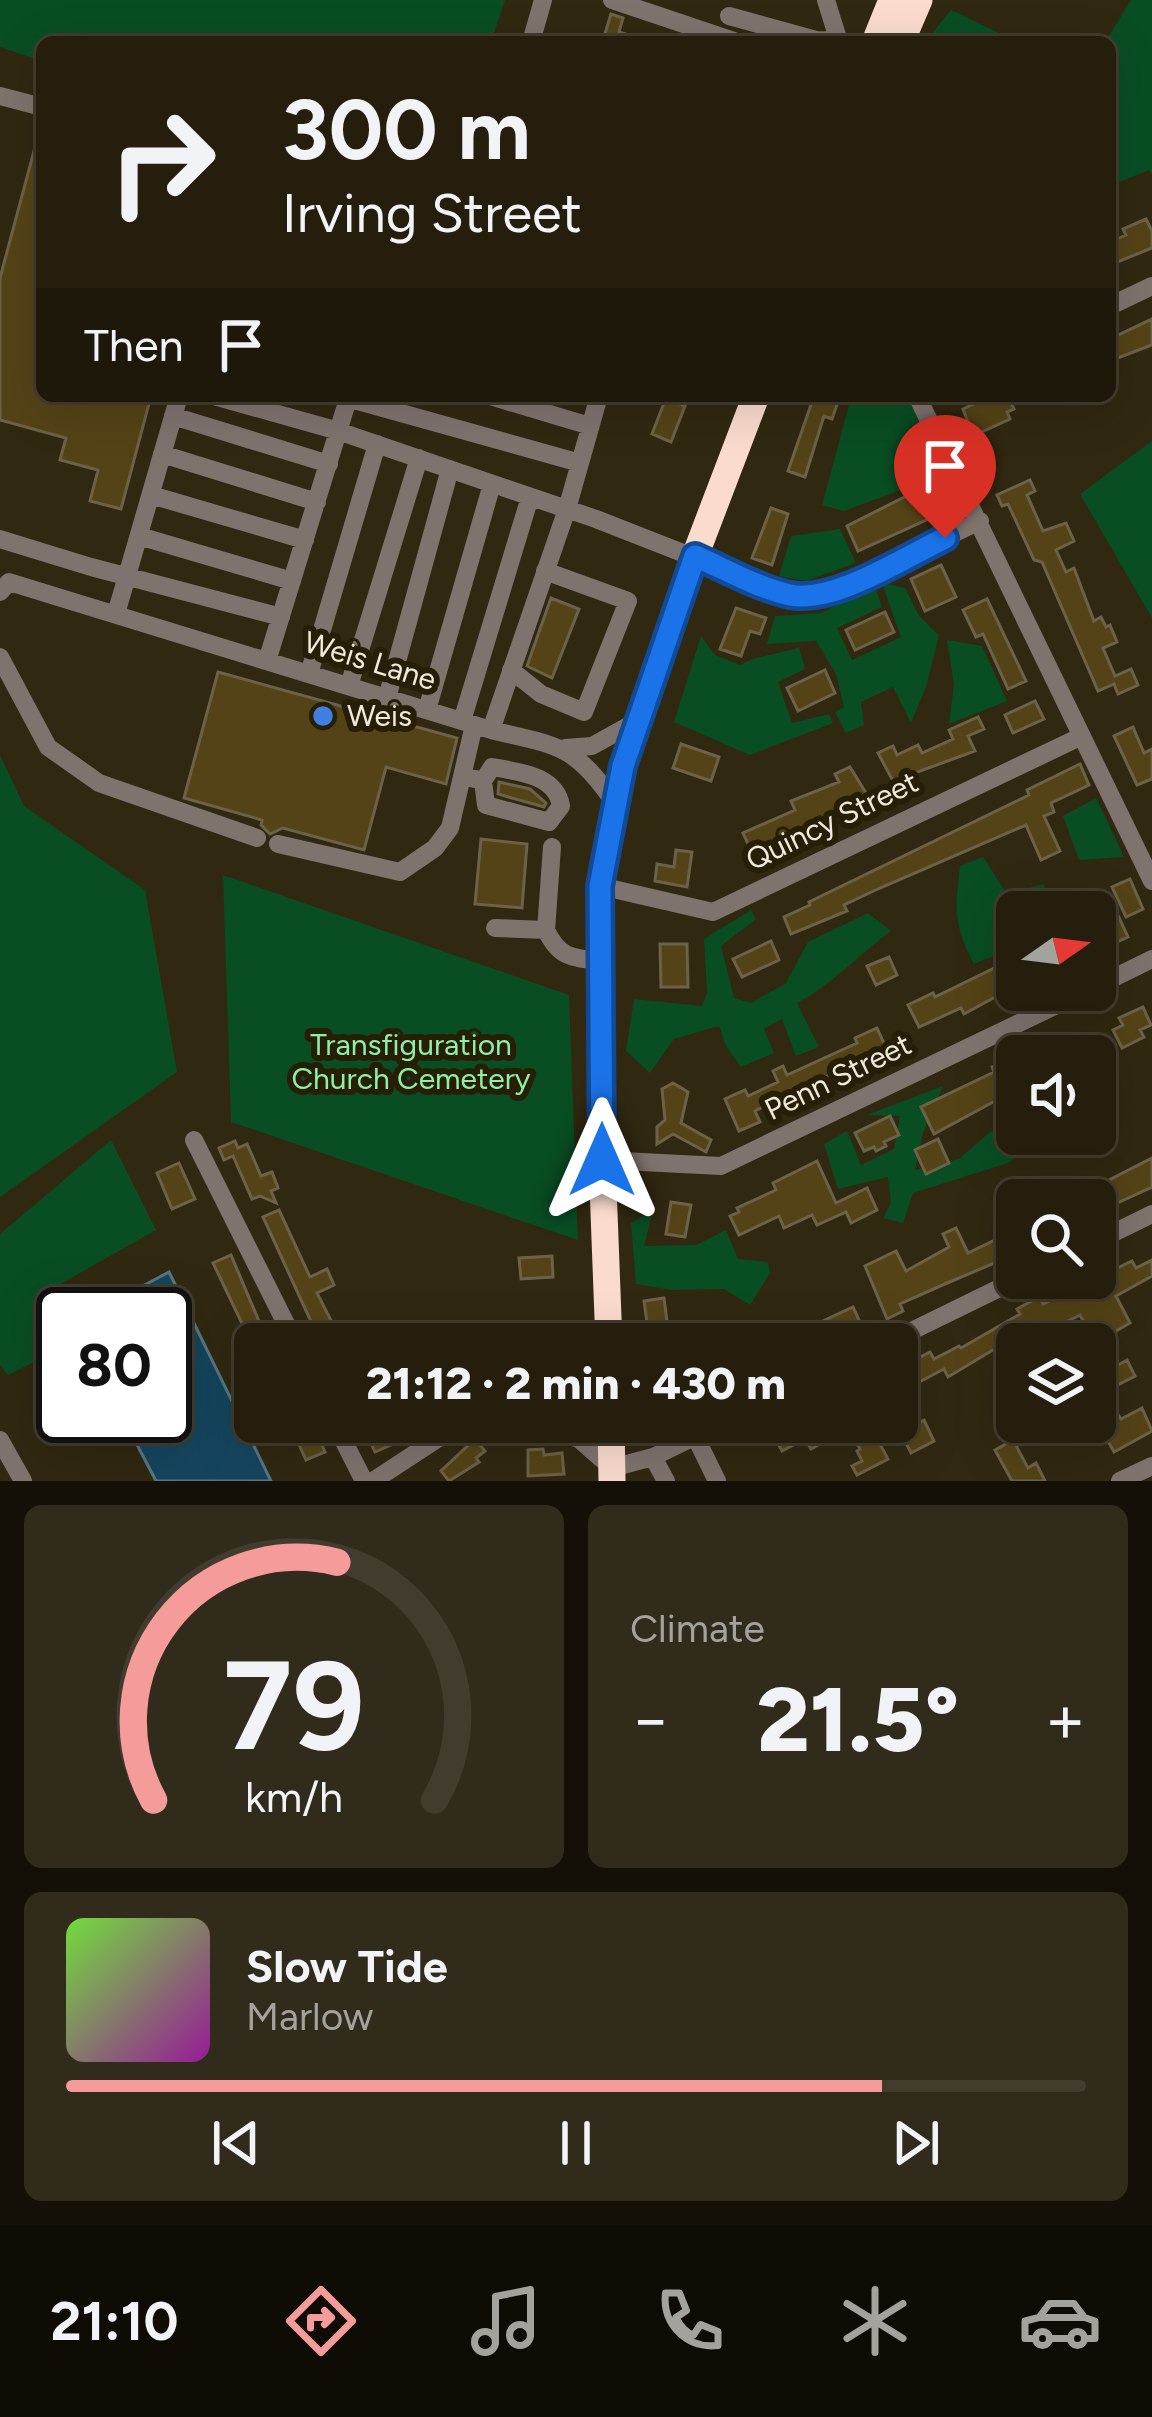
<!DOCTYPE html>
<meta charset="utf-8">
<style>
body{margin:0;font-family:Figtree,sans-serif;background:#312b1b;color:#f1f3f6;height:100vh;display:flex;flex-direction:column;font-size:45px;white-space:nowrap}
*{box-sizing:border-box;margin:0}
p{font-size:39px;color:#a3a29d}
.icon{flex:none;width:66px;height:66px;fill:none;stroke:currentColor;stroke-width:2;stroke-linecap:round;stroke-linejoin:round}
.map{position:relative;height:1481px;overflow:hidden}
.panel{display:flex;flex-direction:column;gap:24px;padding:24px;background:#141007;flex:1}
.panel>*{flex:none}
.top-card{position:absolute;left:36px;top:36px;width:1080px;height:366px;border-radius:18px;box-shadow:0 12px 48px #0002,0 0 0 3px #423c2e;background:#251e0d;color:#f1f3f6;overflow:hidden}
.needle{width:78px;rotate:76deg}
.tools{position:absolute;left:996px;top:891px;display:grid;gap:24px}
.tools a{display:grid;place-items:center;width:120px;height:120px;border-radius:18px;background:#251e0d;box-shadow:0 12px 48px #0002,0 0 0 3px #423c2e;font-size:60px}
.speed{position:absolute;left:36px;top:1287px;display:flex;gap:24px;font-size:60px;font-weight:700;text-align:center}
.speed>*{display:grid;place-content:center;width:156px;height:156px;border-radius:50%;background:#251e0d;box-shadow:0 12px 48px #0002,0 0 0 3px #423c2e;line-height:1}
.speed .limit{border:6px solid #111;border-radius:18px;background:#fff;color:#111}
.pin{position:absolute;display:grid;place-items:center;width:102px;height:102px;color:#fff;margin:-123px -51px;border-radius:50% 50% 50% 0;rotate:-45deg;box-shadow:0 0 12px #0007}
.pin .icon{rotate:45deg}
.me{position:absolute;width:132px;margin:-66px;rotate:0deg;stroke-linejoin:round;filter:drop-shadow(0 0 9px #0008)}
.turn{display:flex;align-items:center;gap:42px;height:252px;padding:0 48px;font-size:54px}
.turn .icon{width:156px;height:156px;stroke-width:2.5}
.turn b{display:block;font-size:84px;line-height:102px}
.then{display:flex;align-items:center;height:114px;padding:0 48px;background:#0003;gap:24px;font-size:45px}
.big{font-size:90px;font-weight:800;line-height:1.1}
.panel .card{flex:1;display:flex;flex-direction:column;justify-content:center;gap:18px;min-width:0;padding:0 42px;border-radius:18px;background:#312b1b}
.panel .dial{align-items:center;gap:0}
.dial svg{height:312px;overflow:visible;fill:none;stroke:#423c2e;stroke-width:7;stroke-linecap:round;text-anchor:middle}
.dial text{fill:#f1f3f6;stroke:none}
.song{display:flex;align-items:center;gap:36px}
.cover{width:144px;height:144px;border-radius:18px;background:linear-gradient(135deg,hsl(100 70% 55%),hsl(300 70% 35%))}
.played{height:12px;border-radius:6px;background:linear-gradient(90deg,#f59b9a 80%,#423c2e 80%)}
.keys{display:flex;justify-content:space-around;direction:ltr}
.heat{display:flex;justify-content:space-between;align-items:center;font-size:66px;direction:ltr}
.panel .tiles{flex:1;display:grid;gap:24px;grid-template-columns:1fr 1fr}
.card:last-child{grid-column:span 2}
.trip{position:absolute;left:234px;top:1323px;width:684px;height:120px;border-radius:18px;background:#251e0d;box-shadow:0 12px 48px #0002,0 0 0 3px #423c2e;font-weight:800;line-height:120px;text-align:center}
.tab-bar{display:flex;height:192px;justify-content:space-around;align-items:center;background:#0f0c05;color:#a3a29d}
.tab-bar .icon{width:84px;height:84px}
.tab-bar .selected{color:#f59b9a}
.tab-bar b{font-size:54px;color:#f1f3f6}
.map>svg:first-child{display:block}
</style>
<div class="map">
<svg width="1152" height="1481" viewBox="0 0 1152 1481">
<rect width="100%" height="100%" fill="#312811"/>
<path fill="#094d23" d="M0,0H505L491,42H42V61L0,47Z
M1131,0H1152V174L1149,170L1110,186L1116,220L1110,222V42H1105Z
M951,10L1018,42H925Z
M868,396H906L947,473L844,511L822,505L849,405Z
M1152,441V618L1080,494Z
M840,529L856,563L806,581L779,576L791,536Z
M882,583L905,588L919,616L939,635L926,687L911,723L893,687L861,702L864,725L846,733L835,712L844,707L836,674L816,641L767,644L775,616L822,613L874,584L882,607L837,628L852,660L901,637Z
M701,636L715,655L740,665C759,654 778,655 799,647L805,669L778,682L792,723L829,714L833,723L750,755L674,722Z
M947,640L982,646L1007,701L949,724L954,684Z
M0,755L24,806L145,890L177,1072L0,1197Z
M1096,798L1124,857L1079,860L1063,816Z
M983,857L1007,894L1043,884L1051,897L1032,912H1017V946L974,964C953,922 955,912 960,866Z
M223,875L569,995L578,1240L231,1122Z
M751,910L756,919L721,946L734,998L751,1003L786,983L808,942L868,913L891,931C858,955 832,985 797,1003L819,1047L796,1056L782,1019L764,1029L774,1053L741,1067L727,1048L719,1026L674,1039L650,1073L626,1051L634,999L702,1006L707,993L704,939Z
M943,1086L923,1133L915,1170L959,1159L990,1132L1017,1128V1134H1032L1035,1143L1008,1163L913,1193L903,1223L883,1218L891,1203L888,1177L838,1189L824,1144L847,1131L861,1165L894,1149L900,1116L867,1115Z
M111,1140L156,1230L57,1286L50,1354L8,1375L0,1365V1234Z
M653,1210L644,1246L696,1245L726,1230L738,1259L768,1262L770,1273L750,1305L724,1289L672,1290L636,1284L631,1223Z"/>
<path fill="#15455d" stroke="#577683" stroke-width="3" d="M169,1272L271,1481H156L122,1416H165V1314H90Z"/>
<path fill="#544316" stroke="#6c6249" stroke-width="3" d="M611,14L623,18L619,32L642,39V42L603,40Z
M38,136H42V396H151L121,509L90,501L98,470L60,460L66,438L0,420V278Z
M1146,219L1152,231V248L1110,265V242L1126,235L1123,229Z
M1152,319V345L1110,361V339Z
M814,396H840L832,419L824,416L805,477L788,471Z
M992,396H1008L1014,409L1007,412L1010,419L973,436L963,409Z
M666,398L685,406L671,442L652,434Z
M1030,480L1035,491L1027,495L1043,531L1066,523L1074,541L1056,550L1066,572L1074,568L1094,621L1101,617L1106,627L1110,625L1117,642L1103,648L1115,676L1131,669L1138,685L1118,694L1114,684L1098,691L1042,562L1034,560L1008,504L1002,506L997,495Z
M932,483L941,503L931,508L935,516L858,551L847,526Z
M771,508L788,514L772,565L752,558Z
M941,565L956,597L925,611L911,579Z
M551,598L579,609L552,678L527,666Z
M987,599L1026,681L1008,689L983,634L976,637L963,610Z
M736,608L766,618L760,634L750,631L741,656L720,649Z
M885,612L894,632L855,650L846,630Z
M825,670L835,693L798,711L787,688Z
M218,672L457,738L446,784L386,767L364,850L283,828L270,834L261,825L262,820L184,798Z
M1035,701L1044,719L1013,733L1005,715Z
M978,717L984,729L968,736L975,751L893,781L878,753L893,746L897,755L918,745L922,753L953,739L949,730Z
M1133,727L1144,753L1152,749V779L1137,785L1114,736Z
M681,744L719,757L711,781L673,768Z
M1080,764L1089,785L1051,803L1054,812L1044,816L1060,851L1041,860L1026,825L880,888L844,905L847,911L791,934L784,917L810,905L809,902L1029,795L1027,790Z
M850,767L866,793L850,800L853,807L753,855L743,833L795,810L791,801L839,782L835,774Z
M499,782L530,789L546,803L544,807L498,794Z
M481,839L527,844L522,908L475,904Z
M676,850L692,852L687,887L655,881L657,864L674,867Z
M1130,879L1143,909L1126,917L1112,887Z
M1117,913L1128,937L1095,952V923Z
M771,941L779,960L742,977L733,959Z
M660,944H687L688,987H661Z
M889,957L897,975L876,985L867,966Z
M1017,957V985L964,1014L961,1008L919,1027L908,1005L933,993L935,997Z
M1143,1007L1151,1025L1140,1030L1144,1037L1122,1048L1113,1030L1123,1025L1119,1018Z
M877,1028L886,1048L755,1111L760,1122L739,1131L725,1099L745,1090L748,1096L778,1082L773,1071L783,1066L787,1075L857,1043L855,1038Z
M1013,1057L1017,1089L934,1134L921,1107L994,1072L992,1067Z
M673,1083L688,1092L681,1123L711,1140L706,1152L673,1134L657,1144V1127L665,1120L662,1089Z
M890,1116L899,1135L884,1142L886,1146L876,1151L874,1147L864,1151L855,1133Z
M938,1139L949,1163L926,1174L915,1150Z
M235,1141L238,1148L247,1144L261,1176L272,1172L278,1188L271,1191L276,1203L260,1196L252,1199L233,1156L224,1160L219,1148Z
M1152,1158V1187L1115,1204L1112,1198L1095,1207V1200H1070Z
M817,1161L836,1203L867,1188L877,1210L851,1223L846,1212L817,1225L812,1215L784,1228L779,1216L739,1235L730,1216L739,1212L737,1208L776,1190L773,1183Z
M179,1163L195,1199L172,1209L157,1173Z
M671,1202L691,1205L685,1237L666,1234Z
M279,1210L310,1277L327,1269L334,1285L317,1293L343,1344H309L319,1339L263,1217Z
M1017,1216V1259L1008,1263L1006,1258L938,1287L900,1304L903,1311L887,1319L865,1266L896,1251L906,1271L949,1247L943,1234L956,1228L968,1253L1003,1236L998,1225Z
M231,1255L264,1333L268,1332L274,1344H240L250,1340L213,1263Z
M552,1256L553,1277L521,1279L519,1258Z
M1152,1260V1276L1116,1296L1130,1323L1095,1343L1080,1315L1033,1339L1028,1329L948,1377L944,1369L906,1389L911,1398L897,1405V1372L899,1376L914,1368L911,1362L930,1352L934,1359L959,1346L961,1348L1020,1314L1017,1309L1039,1297L1043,1304L1132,1261L1136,1268Z
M664,1298L670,1344H650L644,1301Z
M853,1307L860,1322L851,1327L854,1333L830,1344H765L761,1335L777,1328L782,1340Z
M1127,1360L1135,1376L1110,1389L1102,1374Z
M1142,1408L1152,1431L1114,1452L1098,1423L1117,1413L1121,1419Z
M924,1420L934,1441L911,1453L901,1433Z
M302,1422H312L325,1452L306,1460L291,1427Z
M373,1422H383L393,1444L375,1452L363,1426Z
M808,1422H836L821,1430L827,1440L811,1449L805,1439L782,1451L775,1438Z
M845,1422H868L888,1459L857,1475L852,1466L862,1461L857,1451L860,1449Z
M475,1439L485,1451L476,1458L479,1462L449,1481L441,1471Z
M1013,1440L1028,1468L1036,1463L1045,1481H1012L995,1450Z
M543,1449L544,1455L562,1453L564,1474L528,1476V1450Z"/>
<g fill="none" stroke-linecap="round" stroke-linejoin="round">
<path stroke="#7f736e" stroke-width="18" d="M612,0L737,42
M826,0L839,42
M729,16L816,40L861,42
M531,42L543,0
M0,96L42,107
M1110,306L1152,286
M214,396L335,430L596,519L790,595L821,596L840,588L980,521
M340,396L580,463
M490,396L590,426
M917,396L1152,881
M173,416L329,464
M162,454L317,502
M151,495L305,540
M139,536L292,581
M0,539L91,567L281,617
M0,592L9,582L491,730L567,509L599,396
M116,614L179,396
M0,657L48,747L99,783L257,838
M267,661L349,396
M511,670L541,694L584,712L628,601L545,571
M309,674L377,444
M349,686L419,458
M387,698L450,469
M427,710L492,484
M462,721L530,497
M491,730C558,746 575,744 616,805
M565,748L592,746L637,721
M463,776L483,781L486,805L549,822L561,806C556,775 519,772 492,767L483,781
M278,844L400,872L435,848L450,828L474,725
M600,886L713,912L1082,736
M495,928L546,930C559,958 572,958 601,961
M546,930L552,847
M1095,987L1152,959
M194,1140L296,1344
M602,1160L721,1166L1088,990
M1095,1242L1152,1214
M885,1344L1020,1278
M334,1422L364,1481
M522,1422L579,1439L612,1468L653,1457L725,1422
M695,1436L717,1481
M0,1440L23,1481
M653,1457L666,1481
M373,1481L463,1422
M1120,1481L1152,1466"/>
<path stroke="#fadbce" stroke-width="27" d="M875,42L892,0
M901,42L919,0
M609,1344L602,1160L600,886L623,766L695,556L756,396
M611,1422L612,1481"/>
</g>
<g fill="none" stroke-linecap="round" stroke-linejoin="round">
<defs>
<path id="route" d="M602,1160L600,886L623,766L695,556C725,569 758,588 790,595C834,604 905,557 945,538"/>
</defs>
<use href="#route" stroke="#114b97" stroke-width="30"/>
<use href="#route" stroke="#1a73e8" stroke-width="21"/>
</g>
<circle fill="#3f7fe0" stroke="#271e07" stroke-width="4.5" cx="323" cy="716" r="12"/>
<g text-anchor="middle" stroke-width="12" stroke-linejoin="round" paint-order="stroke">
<g font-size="30" fill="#f0eadc" stroke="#271e07">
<text transform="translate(370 661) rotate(17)" y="10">Weis Lane</text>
<text transform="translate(832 821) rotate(-26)" y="10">Quincy Street</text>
<text transform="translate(838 1077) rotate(-26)" y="10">Penn Street</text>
</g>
<g font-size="30" fill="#f0eadc" stroke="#271e07" text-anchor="start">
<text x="347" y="726">Weis</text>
</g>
<g font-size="30" fill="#8df0a6" stroke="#271e07">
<text x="411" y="1055">Transfiguration<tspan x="411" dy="34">Church Cemetery</tspan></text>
</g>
</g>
</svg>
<div class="tools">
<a><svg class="needle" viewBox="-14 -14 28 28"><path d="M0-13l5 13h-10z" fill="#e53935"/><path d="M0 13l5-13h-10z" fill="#a3a29d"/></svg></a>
<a><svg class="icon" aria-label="sound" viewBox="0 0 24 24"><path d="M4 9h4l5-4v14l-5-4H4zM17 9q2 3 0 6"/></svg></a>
<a><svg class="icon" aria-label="search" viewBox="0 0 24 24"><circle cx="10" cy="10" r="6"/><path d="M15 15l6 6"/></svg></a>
<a><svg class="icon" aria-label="layers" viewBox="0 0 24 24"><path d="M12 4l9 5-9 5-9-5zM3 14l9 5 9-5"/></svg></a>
</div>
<div class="speed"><div class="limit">80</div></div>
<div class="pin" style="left:945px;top:538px;background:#d93025"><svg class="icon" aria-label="arrive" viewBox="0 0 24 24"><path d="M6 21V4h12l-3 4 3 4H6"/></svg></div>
<svg class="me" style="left:602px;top:1160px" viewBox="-20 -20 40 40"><path d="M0-17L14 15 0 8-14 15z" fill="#1a73e8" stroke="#fff" stroke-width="4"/></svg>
<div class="trip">21:12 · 2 min · 430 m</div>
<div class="top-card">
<div class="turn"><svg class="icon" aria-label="right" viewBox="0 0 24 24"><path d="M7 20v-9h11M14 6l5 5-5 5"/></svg><div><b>300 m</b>Irving Street</div></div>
<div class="then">Then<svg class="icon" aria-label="arrive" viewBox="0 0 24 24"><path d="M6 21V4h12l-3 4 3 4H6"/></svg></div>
</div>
</div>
<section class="panel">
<div class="tiles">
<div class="card dial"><svg viewBox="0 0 100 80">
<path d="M14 69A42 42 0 1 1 86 69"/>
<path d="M14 69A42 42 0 0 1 61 8" stroke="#f59b9a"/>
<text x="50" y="56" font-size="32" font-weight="700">79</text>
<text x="50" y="72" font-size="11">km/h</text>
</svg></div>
<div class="card"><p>Climate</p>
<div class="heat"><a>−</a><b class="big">21.5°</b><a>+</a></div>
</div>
<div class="card">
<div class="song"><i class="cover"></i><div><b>Slow Tide</b><p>Marlow</p></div></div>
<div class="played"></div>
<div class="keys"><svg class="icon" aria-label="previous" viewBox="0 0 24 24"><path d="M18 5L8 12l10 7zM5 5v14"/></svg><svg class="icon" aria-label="pause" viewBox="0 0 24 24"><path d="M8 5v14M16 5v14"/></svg><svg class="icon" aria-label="next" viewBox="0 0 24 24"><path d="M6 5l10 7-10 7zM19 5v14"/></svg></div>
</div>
</div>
</section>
<nav class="tab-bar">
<b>21:10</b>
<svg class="icon selected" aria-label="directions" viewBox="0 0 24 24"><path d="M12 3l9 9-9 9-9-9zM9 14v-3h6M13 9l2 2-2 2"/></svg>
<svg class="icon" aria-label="music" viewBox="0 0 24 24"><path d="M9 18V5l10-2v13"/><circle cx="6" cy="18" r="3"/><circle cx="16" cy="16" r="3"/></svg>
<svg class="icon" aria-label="phone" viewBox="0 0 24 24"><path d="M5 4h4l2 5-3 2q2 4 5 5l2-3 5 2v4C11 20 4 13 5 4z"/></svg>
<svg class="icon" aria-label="climate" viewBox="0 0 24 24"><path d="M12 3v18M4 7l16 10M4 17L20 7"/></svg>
<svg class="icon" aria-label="car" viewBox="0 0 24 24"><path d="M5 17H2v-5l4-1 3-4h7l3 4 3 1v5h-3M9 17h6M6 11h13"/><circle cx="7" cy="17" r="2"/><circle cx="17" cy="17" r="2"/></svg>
</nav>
